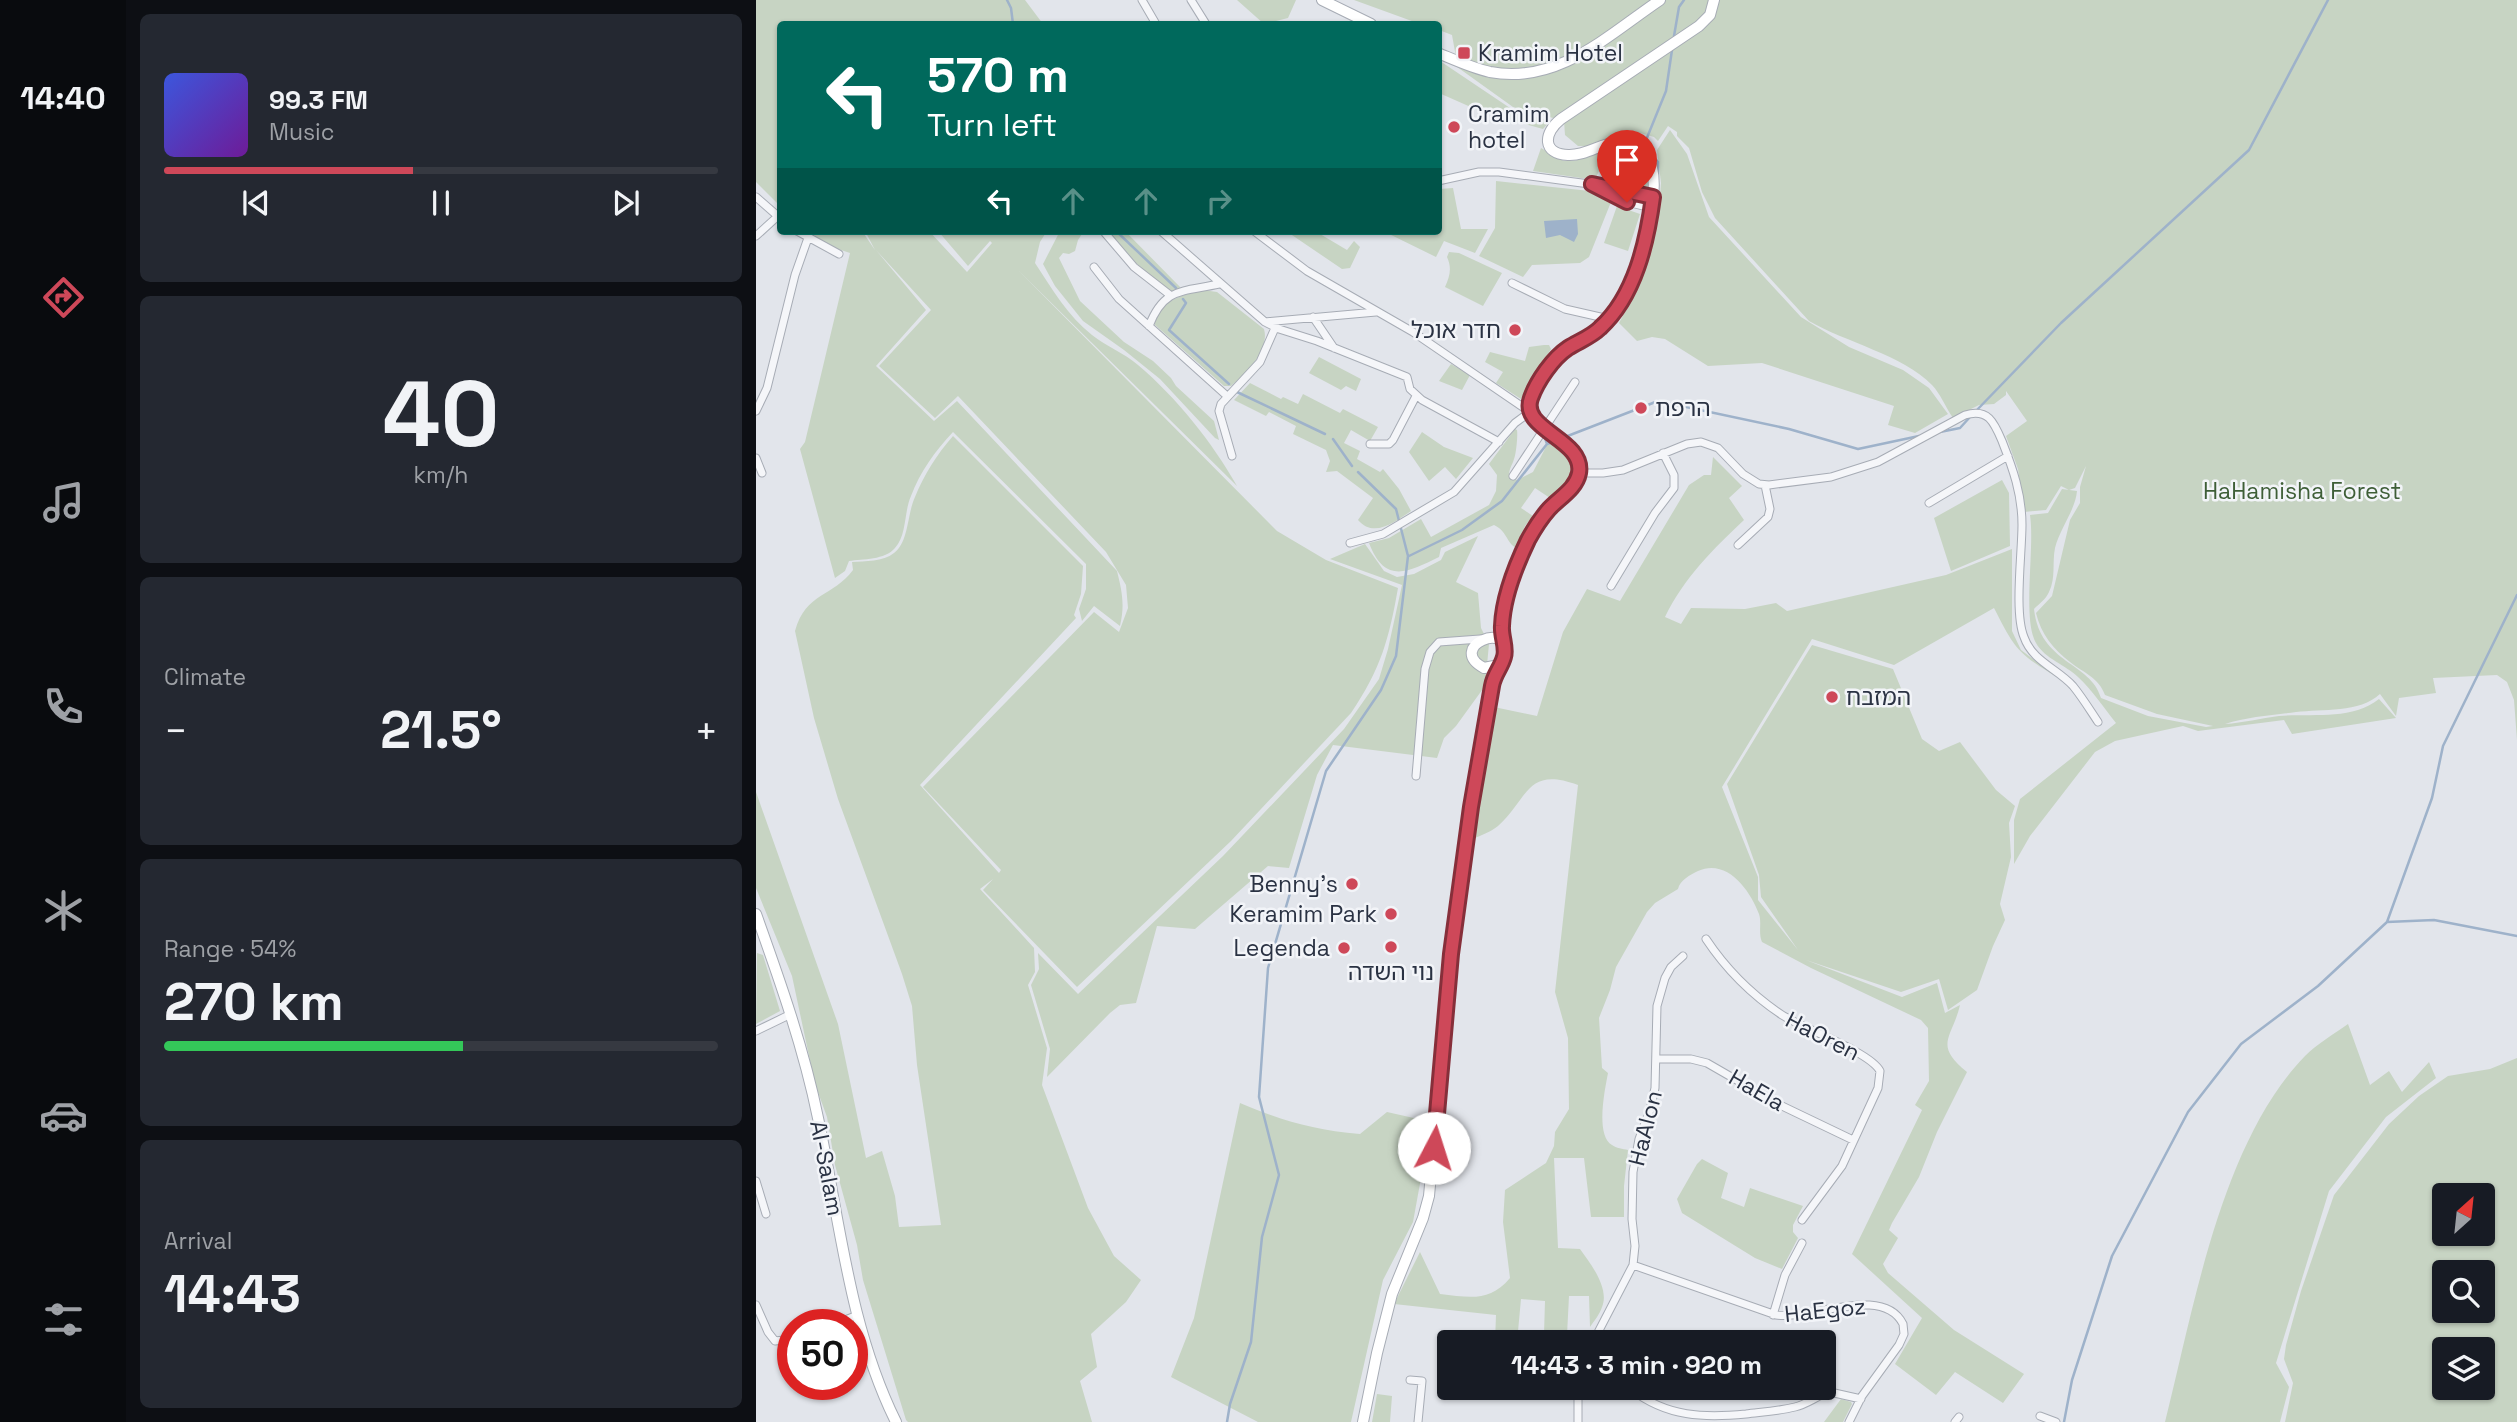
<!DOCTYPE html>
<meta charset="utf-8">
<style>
body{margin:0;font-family:"Space Grotesk","Noto Sans Hebrew",sans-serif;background:#242831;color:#f1f3f6;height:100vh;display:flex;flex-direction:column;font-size:26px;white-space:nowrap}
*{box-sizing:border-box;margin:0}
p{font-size:23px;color:#9ea1a6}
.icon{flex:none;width:38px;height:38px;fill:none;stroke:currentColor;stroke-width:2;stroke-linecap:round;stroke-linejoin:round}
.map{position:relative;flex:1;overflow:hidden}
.drawer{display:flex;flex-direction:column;gap:14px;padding:14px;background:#0d0f14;width:630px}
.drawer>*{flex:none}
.hud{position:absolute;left:21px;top:21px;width:665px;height:214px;border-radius:7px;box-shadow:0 2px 5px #0004;background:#00695c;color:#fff;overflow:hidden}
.needle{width:46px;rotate:27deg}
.controls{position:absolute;left:1676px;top:1183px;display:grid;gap:14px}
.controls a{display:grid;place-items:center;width:63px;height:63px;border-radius:7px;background:#171b24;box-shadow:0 2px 5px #0004;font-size:35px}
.speed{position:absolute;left:21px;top:1309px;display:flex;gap:14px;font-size:35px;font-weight:700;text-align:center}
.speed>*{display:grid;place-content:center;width:91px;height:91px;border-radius:50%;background:#171b24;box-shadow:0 2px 5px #0004;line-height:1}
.speed .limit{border:10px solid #d22;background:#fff;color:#111}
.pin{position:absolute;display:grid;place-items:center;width:60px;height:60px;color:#fff;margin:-72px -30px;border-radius:50% 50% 50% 0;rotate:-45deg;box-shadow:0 0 7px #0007}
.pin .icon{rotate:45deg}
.me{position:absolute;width:77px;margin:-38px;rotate:5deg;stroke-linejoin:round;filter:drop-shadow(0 0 5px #0008)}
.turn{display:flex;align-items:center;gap:24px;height:147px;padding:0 35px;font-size:32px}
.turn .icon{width:91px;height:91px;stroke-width:2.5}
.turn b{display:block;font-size:49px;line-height:60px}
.lanes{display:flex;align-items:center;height:66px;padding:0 35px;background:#0003;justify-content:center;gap:35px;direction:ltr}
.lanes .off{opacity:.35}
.big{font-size:52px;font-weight:600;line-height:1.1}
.drawer .tile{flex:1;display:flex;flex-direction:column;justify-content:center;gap:10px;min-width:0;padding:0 24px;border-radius:10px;background:#242831}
.drawer .dial{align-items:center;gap:0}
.dial b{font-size:91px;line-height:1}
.song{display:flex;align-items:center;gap:21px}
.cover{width:84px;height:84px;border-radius:10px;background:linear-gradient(135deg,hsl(230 70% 55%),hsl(280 70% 35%))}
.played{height:7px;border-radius:4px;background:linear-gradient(90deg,#ce4859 45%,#363941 45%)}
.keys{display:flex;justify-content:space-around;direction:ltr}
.heat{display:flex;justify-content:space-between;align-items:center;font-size:38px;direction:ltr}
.charge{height:10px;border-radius:5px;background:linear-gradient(90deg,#34c759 54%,#363941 0)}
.trip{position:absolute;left:681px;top:1330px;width:399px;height:70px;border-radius:7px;background:#171b24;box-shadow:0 2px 5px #0004;font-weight:600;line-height:70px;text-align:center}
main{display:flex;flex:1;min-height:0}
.tabs{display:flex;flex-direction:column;width:126px;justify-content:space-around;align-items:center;background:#090b0e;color:#9ea1a6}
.tabs .icon{width:49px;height:49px}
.tabs .on{color:#ce4859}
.tabs b{font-size:32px;color:#f1f3f6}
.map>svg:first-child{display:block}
</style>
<main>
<nav class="tabs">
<b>14:40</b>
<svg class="icon on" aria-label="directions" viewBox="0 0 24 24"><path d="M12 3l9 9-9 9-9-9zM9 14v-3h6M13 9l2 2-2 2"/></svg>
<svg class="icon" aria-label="music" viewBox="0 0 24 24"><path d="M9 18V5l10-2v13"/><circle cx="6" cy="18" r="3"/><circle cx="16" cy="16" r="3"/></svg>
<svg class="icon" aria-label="phone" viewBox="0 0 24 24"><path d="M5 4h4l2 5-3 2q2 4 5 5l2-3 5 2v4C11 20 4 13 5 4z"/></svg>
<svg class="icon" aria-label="climate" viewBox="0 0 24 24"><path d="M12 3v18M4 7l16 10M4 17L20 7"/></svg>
<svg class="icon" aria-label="car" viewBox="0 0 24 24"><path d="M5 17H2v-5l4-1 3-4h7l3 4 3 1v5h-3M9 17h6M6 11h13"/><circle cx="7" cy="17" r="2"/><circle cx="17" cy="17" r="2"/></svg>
<svg class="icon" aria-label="filters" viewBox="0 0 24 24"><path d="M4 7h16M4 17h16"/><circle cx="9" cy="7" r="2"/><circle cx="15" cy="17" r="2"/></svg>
</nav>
<section class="drawer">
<div class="tile">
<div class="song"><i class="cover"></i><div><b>99.3 FM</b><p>Music</p></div></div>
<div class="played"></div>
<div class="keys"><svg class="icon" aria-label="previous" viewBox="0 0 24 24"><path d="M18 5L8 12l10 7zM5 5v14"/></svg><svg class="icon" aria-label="pause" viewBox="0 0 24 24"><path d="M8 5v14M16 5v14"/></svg><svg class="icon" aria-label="next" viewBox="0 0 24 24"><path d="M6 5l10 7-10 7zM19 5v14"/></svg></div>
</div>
<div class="tile dial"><b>40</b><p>km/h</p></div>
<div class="tile"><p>Climate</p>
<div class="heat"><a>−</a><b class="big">21.5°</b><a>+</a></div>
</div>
<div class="tile"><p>Range · 54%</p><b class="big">270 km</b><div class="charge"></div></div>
<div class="tile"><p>Arrival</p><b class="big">14:43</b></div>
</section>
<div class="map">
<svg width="1761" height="1422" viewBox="0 0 1761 1422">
<rect width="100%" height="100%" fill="#e2e5eb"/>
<path fill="#c7d4c3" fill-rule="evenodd" d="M0,0H269L287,24H24V206L0,182Z
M481,0H540L532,18L508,24Z
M598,0H1761V740L1758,700L1751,682L1741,675L1677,678L1680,693L1643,698L1640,716L1624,694C1604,713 1566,709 1540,712C1517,715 1491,717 1469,724C1487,723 1505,718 1523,716C1557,713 1595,721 1623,699L1640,718L1536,734L1528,720L1442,731L1427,726L1359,741L1339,752L1274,836L1258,864V820L1264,799L1360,723C1348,708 1336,690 1322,677C1310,665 1289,659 1280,643C1266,619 1279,548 1274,515L1292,513L1306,489L1321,491C1319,511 1304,528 1299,548C1296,563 1300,578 1293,592C1290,599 1283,604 1278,609C1284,664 1335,662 1345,698L1392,716L1450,727L1457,726L1401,714L1349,695C1343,678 1328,673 1314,662C1297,649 1285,634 1280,613L1296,596L1314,520L1324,503V487L1330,466L1319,488L1313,490L1305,486L1290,510L1268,512L1262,469L1250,436L1271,421L1250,391V395L1238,404L1223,405L1197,418C1190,408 1184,393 1176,385C1147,355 1089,342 1053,321L959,218L946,192L933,148L921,136V132L912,126L902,141L898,137L874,130L839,146H822L809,135L808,121L757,107L683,54L700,57L696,35L683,30L682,24H664Z
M684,61L757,110L794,121L787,129L726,112L683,93Z
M914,130L931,154L953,217L1045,317L1093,347L1147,370L1173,388L1192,414L1159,433L1132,425L1138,406L1006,363L952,366L909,339L896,337L881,341L863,323L879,294L903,207L905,183L901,150Z
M785,148C795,153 802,162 814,161C836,160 855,141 877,153C892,161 892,175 892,191L882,188L888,168L849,157L839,180L777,171Z
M740,181L834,191L855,202L833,257L824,263L776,265L767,277L723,256L739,228Z
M697,188L705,229H732L719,253L688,241L680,257L627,231H682L683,189Z
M861,206L884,214L872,251L848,243Z
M53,231H106L119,250L109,231H173L211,272L236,243L234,241L212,266L182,231H291L284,242L279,263C296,289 312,316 336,335C350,346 368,353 382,365C421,398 456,442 481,486L262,270L521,531L570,560L642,588C633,639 625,669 595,713L475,841L321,987L227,890L237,879L224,889L278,948L279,972L272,985L291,1048L286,1085L332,1208L358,1256L385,1280L370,1302L335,1334L341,1367L324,1381L336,1422H152L150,1420L107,1280L101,1245L79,1165L71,1117L59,1084L36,976L0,888V792L82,1024L110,1158L126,1151L139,1196L143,1227L185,1225L161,1065L156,1006L146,974L82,799L58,718L39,631C50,592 77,597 97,570L96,562C109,561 127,562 138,553C153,542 151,514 159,497C168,475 181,454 197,436L327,566L325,594L318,615L320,618L164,785L243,873L245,870L167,787L338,612L363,632L372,608L370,585L350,552L202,396L179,418L123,366L175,310L120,250L170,310L120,366L178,421L201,401L361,571C366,591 369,605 364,626L338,606L326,621L323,609L330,589V564L197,432C179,451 164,472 155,496C148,511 151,535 139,548C129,560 107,559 93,561L89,571L79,578L44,449L49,442L94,253L70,245Z
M304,231H328L322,240L319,251L313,254L307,253L303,258L324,301L368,342L397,361L415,378L420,386L458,421L463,440L459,438L404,379L368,350L327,321L299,286L287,264Z
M358,231H369L425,288L415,292L388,272L355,234Z
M530,231H559L591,250L598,241L604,247L594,268L586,269Z
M693,252L703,253L746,273L727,306L689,287C694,276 696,268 691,257Z
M447,290L461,292L508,329C514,350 490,374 475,386H468L398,324C405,299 425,296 447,290Z
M788,345H793L795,349L765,399L740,383L747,372L729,362L734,352L769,361L773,347Z
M563,357L605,379L600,391L590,386L585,390L553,373Z
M695,364L714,375L706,390L683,381Z
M494,383L525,399L527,397L542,404L547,394L584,413L587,409L622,427L614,441L595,430L588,443L604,451L601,459L624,472L627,469L643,489L655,511C640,521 618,539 602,520L617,498L581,471L570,472L574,461L570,450L537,434L540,426L513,412L510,416L478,400Z
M759,429L761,430C762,435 760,455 758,459C756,466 753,468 753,476L761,480L777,472L793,441C832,459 820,476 794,498L779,488L765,508L777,516L769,526L760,548C750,542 751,531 738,525L685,548L683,557C652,572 629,585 613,543L633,538L665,519L675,537L733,505L740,491L741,475L733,464Z
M666,432L688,447L717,458L700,479L689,467L673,481L653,452Z
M957,457L986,486L973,498L988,520C957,549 928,578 909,617L925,624L935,608L989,609L1020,603L1031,611L1190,575L1256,549V631L1265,650L1301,677C1261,653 1259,649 1238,608L1138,665L1056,639L966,787L1002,877V900L1042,950L1005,897L1003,875L971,784L1056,645L1137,669L1166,739L1183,751L1204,742L1240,790L1259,806L1253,823L1255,857L1244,904L1249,920L1237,946L1221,990L1192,1010L1183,979L1145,992L1050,960L1146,997L1181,983L1189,1013L1204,1005C1196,1039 1177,1044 1211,1072L1181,1132L1163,1177L1136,1223L1133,1230L1142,1238L1127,1264L1132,1273L1198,1330L1268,1374L1247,1403L1199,1372L1180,1395L1139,1364L1166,1318L1096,1254L1166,1110L1159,1105L1173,1081L1172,1028L1165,1020L1055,968L1006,942C1002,933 1006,923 1003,914C994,890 971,858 942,871C934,875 924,880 922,889L899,903L891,912L860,967L854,990L843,1018L846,1068L852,1073C849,1089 839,1135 856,1145C860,1148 867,1149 872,1150L868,1186V1217H835L828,1158H798L802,1248L824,1249C834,1263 854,1288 846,1307C844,1314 838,1321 834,1327L833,1296H813L811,1335L788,1334L789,1301L765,1299L761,1342H739L740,1315L638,1304L664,1252L684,1294C713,1297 733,1303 754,1278L747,1222L749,1190L790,1163L798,1146L799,1132L813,1109L812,1038L799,992L822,785C770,766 773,798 742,826C735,832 725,835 717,839L738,707L781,716L807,632L831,589L864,601L933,485L948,475H955Z
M1246,480L1253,493L1254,546L1195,571L1178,518Z
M722,536L700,582L722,593L725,628L733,644L729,686L700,726L688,738L681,758L577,745L561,775L533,868L512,866L439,929L401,926L380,1003L364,1005L354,1013L291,1077L294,1049L275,985L283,969L282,953L322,994L467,856L588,729L623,679L632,649L646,585L574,559L609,544L628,571L641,577L658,574L685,560L689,552Z
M1,953L7,955L24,1011L0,1024Z
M1592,1024L1614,1085L1633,1071L1646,1092L1673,1062L1680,1078L1630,1117L1573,1191L1520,1363L1533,1387L1524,1422H1409C1438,1307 1465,1143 1549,1056C1561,1044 1578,1034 1592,1024Z
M1761,1058V1422H1529L1537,1383L1528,1359L1530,1345L1545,1291L1578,1195L1633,1124L1663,1096L1692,1076L1734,1069ZM1689,1195H1727V1234H1689ZM1689,1272H1727V1311H1689ZM1689,1349H1727V1388H1689Z
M484,1103C527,1121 557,1130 604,1134L631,1112L671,1121L665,1178L657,1222L627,1280L595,1422H502L415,1377L438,1318Z
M946,1159L972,1173L965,1198L988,1207L994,1188L1047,1206L1037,1225V1232L1042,1238L1026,1269L999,1258L926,1213L921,1199L941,1164Z
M621,1394L636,1396L634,1422H616Z
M1085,1399L1095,1402L1096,1404L1087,1422H1068Z"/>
<path fill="#9eb2ca" d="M821,219L822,234L818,242L804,235L790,238L788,221Z"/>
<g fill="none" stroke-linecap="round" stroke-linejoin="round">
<path stroke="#9eb2ca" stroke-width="2.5" d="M251,0L255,8L257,24
M918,36L923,7L928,0
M892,149L888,145L910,91L916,50
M896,155L902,162V174
M360,231L420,288
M427,299L430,303L413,330L473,384
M852,327C864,318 873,303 877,289
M802,364L833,341
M481,392L569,434
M782,397L793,375
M1219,412L1305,323L1493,150L1572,0
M1184,432L1204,428L1214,417
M809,437L902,401L1033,429L1102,449L1163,436
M577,439L596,466
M791,444L800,441
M653,556L706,530L746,501L791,444L787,432
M1631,922L1676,798L1687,746L1761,595
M471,1422L474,1404L495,1342L506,1237L523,1175L503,1097L512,968L570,771L625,690L640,656L652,556L640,509L602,472
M1308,1422L1316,1380L1356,1256L1432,1112L1485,1044L1562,986L1631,922L1678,920L1761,936"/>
<defs>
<path id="minor" d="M386,0L400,24
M435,0L450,24
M682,181L723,172H743L848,186L897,197
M840,187L871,202L895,208
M0,197L24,218
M41,231L83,254
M350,231L349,233L378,267L414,295
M405,231L509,322L523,329L561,341L651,377L654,389L666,400L743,442
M498,231L551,271L657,332L774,412L759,423L698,492L627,534L594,543
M0,236L22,216
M338,267L363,299L471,396
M756,283L809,309L853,319
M557,317L578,348
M509,322L620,312
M393,326C408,287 427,292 463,284
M0,411L11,388L39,275L52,238
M614,444H633L637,440L660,396
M476,456L463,411L465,404L504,362L519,328
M0,458L6,473
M823,473H847L867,470L931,444L945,442L962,448L987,474L1003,484L1013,485L1075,477L1122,462L1209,415C1232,408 1238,422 1246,441C1257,469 1266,494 1266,525C1266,553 1258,613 1268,637C1276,661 1302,669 1317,686C1326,697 1334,710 1342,722
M757,476L819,382
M1173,503L1252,456
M982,545L1012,517L1014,509L1009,485
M855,586L899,513L918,488V475L907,453
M660,776L669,669L674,652L683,642L724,639
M950,939C970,969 996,995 1026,1015C1048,1029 1114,1052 1124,1071L1122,1088L1086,1166L1046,1220
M0,1031L33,1015
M900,1059H935L951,1063L1024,1105L1097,1140
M0,1181L10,1214
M877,1265L1020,1315C1055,1320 1127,1284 1147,1324L1148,1334L1143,1345L1106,1396L1093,1422
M0,1305L12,1332L19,1341L37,1339
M1017,1315L1029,1275L1046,1243
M76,1325L102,1315
M837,1342L877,1265L879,1246L876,1219L877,1172L883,1139L894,1110L899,1088L901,1006L909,978L915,967L927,956
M654,1380L666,1381L662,1422
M876,1390C911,1417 948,1418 990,1414C1006,1412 1023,1411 1039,1407C1052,1404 1062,1395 1074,1392L1105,1399
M1284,1416L1300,1422
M822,1422V1388
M1199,1422L1203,1417"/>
<path id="secondary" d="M566,0L615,24
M682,53C699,60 716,68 734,72C802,85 852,35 904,0
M747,647C740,610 763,550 784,520C794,506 812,497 820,481C824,474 824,467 822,460C815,441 789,431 776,416C768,398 793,364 806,352C822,339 840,334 854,318C870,298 879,275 885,251C894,221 917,143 864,142C846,142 831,156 812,155C786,154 787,133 805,119L943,26L954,15L958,0
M0,914C24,981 48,1049 62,1118C84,1221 93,1327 140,1422
M607,1422L621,1353L636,1294L667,1218L673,1196L695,953L715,807L738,676C741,669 747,663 748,656C756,619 689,647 728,668L743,665"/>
</defs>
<use href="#minor" stroke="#a7acb5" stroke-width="9"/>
<use href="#secondary" stroke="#a7acb5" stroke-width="12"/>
<use href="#minor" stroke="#f5f6f9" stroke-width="7"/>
<use href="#secondary" stroke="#fff" stroke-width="10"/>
</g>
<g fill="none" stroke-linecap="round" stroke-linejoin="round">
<defs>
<path id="route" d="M678,1148L695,954L715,807L736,686C738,674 745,668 748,657C751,648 745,636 746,626C747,597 760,565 772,540C778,529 785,518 793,509C803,498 820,489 823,473C829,439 763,430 775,398C781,381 797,358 812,348C823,341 835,337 844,328C879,296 891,242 897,197L836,184L871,202"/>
</defs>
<use href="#route" stroke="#862f3a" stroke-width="18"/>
<use href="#route" stroke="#ce4859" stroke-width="12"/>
</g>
<g fill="#ce4859" stroke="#f2f4f8" stroke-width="2.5">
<rect x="701" y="46" width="14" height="14" rx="3.5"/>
<circle cx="698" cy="127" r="7"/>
<circle cx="759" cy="330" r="7"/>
<circle cx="885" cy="408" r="7"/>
<circle cx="1076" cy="697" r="7"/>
<circle cx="596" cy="884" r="7"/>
<circle cx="635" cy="914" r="7"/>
<circle cx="635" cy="947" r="7"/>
<circle cx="588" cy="948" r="7"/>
</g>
<g text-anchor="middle" stroke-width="5" stroke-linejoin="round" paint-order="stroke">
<g font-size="23" fill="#2a3243" stroke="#f2f4f8" text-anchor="start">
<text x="722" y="61">Kramim Hotel</text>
<text x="712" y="122">Cramim<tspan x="712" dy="26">hotel</tspan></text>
<text x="745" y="338" text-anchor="end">חדר אוכל</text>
<text x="899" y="416">הרפת</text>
<text x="1090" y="705">המזבח</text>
<text x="582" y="892" text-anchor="end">Benny's</text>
<text x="621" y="922" text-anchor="end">Keramim Park</text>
<text x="574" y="956" text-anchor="end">Legenda</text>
<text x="635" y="980" text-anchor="middle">נוי השדה</text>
</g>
<g font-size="23" fill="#3e5e37" stroke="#f2f4f8">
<text x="1546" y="499">HaHamisha Forest</text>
</g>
<g font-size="23" fill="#2a3243" stroke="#f2f4f8">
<text transform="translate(1067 1036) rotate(27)" y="8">HaOren</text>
<text transform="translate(1001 1090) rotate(30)" y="8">HaEla</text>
<text transform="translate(889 1128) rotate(-76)" y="8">HaAlon</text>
<text transform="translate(71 1168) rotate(79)" y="8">Al-Salam</text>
<text transform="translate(1069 1310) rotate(-6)" y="8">HaEgoz</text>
</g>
</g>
</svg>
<div class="controls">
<a><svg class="needle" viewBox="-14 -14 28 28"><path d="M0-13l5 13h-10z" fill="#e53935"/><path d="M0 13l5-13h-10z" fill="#9ea1a6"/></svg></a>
<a><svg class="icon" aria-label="search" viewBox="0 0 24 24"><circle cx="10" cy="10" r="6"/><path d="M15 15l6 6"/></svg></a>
<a><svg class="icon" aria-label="layers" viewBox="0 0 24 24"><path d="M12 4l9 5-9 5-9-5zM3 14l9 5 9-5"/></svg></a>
</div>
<div class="speed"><div class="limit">50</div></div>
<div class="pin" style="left:871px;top:202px;background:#d93025"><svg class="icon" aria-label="arrive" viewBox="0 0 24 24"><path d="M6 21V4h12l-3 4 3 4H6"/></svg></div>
<svg class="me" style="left:678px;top:1148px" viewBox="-20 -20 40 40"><circle r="19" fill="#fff"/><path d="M0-13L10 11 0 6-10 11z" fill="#ce4859"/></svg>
<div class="trip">14:43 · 3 min · 920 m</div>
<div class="hud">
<div class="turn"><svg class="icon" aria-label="left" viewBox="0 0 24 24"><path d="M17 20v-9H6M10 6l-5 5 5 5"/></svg><div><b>570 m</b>Turn left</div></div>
<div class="lanes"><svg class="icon" aria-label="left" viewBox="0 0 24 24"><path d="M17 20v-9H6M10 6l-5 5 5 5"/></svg><svg class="icon off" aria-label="ahead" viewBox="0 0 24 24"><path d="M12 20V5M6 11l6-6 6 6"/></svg><svg class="icon off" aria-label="ahead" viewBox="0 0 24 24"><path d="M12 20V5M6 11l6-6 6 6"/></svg><svg class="icon off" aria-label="right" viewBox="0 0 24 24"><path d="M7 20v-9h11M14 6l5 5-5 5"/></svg></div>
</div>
</div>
</main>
